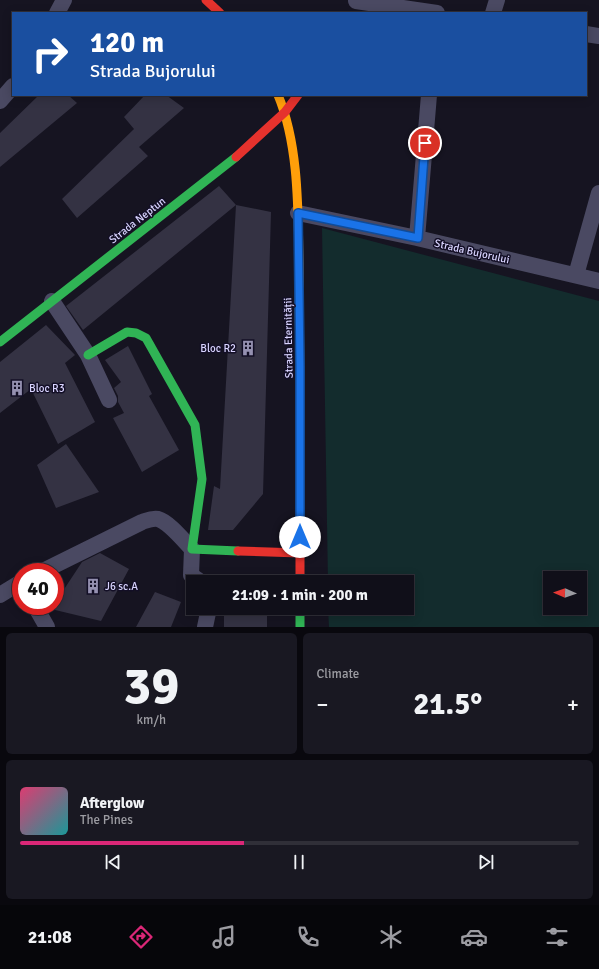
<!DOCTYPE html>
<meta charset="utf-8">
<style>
body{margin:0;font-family:Signika,sans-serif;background:#191822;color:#f1f3f6;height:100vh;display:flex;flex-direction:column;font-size:15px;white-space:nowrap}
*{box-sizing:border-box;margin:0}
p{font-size:13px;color:#9c9ca2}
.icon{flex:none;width:22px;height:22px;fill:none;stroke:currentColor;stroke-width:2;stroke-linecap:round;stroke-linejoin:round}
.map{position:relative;height:627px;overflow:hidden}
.sheet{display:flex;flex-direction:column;gap:6px;padding:6px;background:#09080e;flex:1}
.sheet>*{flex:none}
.banner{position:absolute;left:12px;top:12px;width:575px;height:84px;border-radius:0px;box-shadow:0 2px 10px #0003,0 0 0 1px #302f38;background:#1a4fa0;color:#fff;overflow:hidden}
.needle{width:26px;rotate:272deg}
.buttons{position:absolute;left:543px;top:571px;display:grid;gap:8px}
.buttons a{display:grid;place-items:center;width:44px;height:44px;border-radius:0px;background:#100f19;box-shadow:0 2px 10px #0003,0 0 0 1px #302f38;font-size:20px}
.speed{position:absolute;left:12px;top:563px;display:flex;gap:8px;font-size:20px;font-weight:700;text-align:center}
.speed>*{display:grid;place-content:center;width:52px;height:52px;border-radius:50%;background:#100f19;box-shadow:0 2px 10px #0003,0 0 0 1px #302f38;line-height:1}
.speed .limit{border:6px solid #d22;background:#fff;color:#111}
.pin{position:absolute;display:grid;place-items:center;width:34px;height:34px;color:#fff;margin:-17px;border:2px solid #fff;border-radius:50%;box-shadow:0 1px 4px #0007}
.me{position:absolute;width:44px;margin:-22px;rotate:0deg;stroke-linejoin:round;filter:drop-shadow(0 0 3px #0008)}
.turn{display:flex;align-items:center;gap:14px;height:84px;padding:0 12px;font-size:18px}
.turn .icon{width:52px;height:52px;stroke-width:2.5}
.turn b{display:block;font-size:28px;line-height:34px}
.big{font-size:30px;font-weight:700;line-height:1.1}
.sheet .widget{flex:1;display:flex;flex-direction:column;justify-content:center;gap:6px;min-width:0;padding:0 14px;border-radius:6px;background:#191822}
.sheet .dial{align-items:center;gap:0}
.dial b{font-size:52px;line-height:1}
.song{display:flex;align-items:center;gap:12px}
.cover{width:48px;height:48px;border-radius:6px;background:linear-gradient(135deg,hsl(340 70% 55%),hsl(180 70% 35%))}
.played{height:4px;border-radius:2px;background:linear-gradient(90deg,#db2777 40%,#302f38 40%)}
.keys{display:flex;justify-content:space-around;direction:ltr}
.heat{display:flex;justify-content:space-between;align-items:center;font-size:22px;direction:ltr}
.sheet .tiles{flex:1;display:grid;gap:6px;grid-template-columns:1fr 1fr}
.widget:last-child{grid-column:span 2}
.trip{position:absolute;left:186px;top:575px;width:228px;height:40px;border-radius:0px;background:#100f19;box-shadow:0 2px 10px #0003,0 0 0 1px #302f38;font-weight:700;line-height:40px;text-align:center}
.tabs{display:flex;height:64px;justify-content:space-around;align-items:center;background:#06060a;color:#9c9ca2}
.tabs .icon{width:28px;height:28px}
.tabs .current{color:#db2777}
.tabs b{font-size:18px;color:#f1f3f6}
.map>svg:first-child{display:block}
</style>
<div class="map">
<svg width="599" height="627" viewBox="0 0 599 627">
<rect width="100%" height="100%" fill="#161421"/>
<path fill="#132c2d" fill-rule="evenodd" d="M322,228L599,301V627H329L328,608H407V582H328ZM550,578H580V608H550Z"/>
<path fill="#343243" d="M39,95H68L77,103L0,167V133Z
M145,95H166L184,108L139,147L148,156L77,218L62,199L134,129L124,117Z
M219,186L236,205L83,330L66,306Z
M236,205L271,212L263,494L233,530H208L214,486L220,489Z
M46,325L75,355L65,363L95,422L58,444L31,389L0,413V362Z
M128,346L152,394L149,396L179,450L142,472L113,418L124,413L118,402V396L114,388L121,382L105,360Z
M66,444L99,492L56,508L37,465Z
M100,553L129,569L101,621L51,609L53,606H55V603L82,562Z
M155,592L181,602L171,627H136Z
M224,608H267V627H224Z"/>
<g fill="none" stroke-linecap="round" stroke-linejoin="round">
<path stroke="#4a4962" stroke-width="16" d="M356,1L437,13
M57,13L64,0
M493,13L497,0
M586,34L599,36
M0,101L13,86
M298,213L417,238L599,281
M417,238L429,95
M576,275L599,193
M52,301L88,355L109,400
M41,572L142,522C148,520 152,518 158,519C169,522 184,541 192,549L191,575L201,582
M0,595L21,582
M35,606L47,627
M205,627L209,608"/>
<path stroke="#30b455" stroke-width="9" d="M0,342L236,157
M88,355L127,332L136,333L146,338L195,425L202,479L192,549L238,551
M300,608V627"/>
<path stroke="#ff9f0a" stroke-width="9" d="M278,95C299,145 298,210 299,263C299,310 300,357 300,404"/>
<path stroke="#e5322d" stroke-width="9" d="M206,0L220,13
M236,157L285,112L298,95
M300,404V582
M238,551L300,553"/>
</g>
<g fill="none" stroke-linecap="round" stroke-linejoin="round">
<defs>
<path id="route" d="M300,537V366L298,213L418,238L425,143"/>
</defs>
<use href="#route" stroke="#114b97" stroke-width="10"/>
<use href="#route" stroke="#1a73e8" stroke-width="7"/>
</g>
<defs>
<symbol id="building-bare" viewBox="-9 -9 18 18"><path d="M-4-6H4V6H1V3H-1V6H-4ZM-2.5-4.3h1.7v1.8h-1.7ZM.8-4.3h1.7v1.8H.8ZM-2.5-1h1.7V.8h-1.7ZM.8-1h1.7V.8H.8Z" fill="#9591b1" stroke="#130f26" stroke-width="2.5" paint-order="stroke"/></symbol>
</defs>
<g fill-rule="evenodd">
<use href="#building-bare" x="237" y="337" width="22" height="22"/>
<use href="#building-bare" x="6" y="377" width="22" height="22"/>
<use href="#building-bare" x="82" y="575" width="22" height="22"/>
</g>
<g text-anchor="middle" stroke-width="3" stroke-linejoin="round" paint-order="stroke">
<g font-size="11" fill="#d9d4ff" stroke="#130f26">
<text transform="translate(137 220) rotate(-38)" y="4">Strada Neptun</text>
<text transform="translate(472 251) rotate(13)" y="4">Strada Bujorului</text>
<text transform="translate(288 338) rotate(-91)" y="4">Strada Eternității</text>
</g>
<g font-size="11" fill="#d9d4ff" stroke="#130f26" text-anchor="start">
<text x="236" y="352" text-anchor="end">Bloc R2</text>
<text x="29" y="392">Bloc R3</text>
<text x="105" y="590">J6 sc.A</text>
</g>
</g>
</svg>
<div class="buttons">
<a><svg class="needle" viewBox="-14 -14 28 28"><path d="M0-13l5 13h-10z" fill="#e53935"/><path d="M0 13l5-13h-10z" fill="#9c9ca2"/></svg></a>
</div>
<div class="speed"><div class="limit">40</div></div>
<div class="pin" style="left:425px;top:143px;background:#d93025"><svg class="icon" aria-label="arrive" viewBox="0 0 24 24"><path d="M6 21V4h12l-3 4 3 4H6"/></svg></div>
<svg class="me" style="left:300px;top:537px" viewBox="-20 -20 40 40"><circle r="19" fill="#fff"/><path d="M0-13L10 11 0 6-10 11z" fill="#1a73e8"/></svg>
<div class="trip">21:09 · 1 min · 200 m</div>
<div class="banner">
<div class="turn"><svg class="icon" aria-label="right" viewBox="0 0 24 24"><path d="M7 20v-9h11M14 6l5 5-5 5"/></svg><div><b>120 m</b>Strada Bujorului</div></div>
</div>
</div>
<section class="sheet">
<div class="tiles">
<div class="widget dial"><b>39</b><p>km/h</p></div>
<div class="widget"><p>Climate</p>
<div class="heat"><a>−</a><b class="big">21.5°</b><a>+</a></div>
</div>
<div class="widget">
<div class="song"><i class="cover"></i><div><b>Afterglow</b><p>The Pines</p></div></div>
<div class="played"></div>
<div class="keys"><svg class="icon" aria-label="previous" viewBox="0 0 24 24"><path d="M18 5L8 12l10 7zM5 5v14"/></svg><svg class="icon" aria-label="pause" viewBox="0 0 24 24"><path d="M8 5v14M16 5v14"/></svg><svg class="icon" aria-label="next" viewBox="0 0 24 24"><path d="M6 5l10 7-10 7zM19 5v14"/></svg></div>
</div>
</div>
</section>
<nav class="tabs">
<b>21:08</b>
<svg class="icon current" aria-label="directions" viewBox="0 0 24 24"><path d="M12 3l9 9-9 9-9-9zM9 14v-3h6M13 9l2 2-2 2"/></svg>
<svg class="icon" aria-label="music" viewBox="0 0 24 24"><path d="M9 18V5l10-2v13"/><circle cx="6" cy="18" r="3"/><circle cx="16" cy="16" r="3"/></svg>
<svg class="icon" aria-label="phone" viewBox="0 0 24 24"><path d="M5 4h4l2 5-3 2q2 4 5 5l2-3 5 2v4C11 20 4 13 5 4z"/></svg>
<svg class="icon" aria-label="climate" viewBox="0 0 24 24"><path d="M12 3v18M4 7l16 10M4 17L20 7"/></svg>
<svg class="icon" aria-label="car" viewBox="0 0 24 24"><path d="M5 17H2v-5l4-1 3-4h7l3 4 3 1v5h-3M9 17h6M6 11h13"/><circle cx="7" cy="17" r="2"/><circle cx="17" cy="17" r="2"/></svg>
<svg class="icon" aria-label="filters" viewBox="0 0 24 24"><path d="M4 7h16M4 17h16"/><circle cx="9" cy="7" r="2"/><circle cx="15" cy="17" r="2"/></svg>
</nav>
